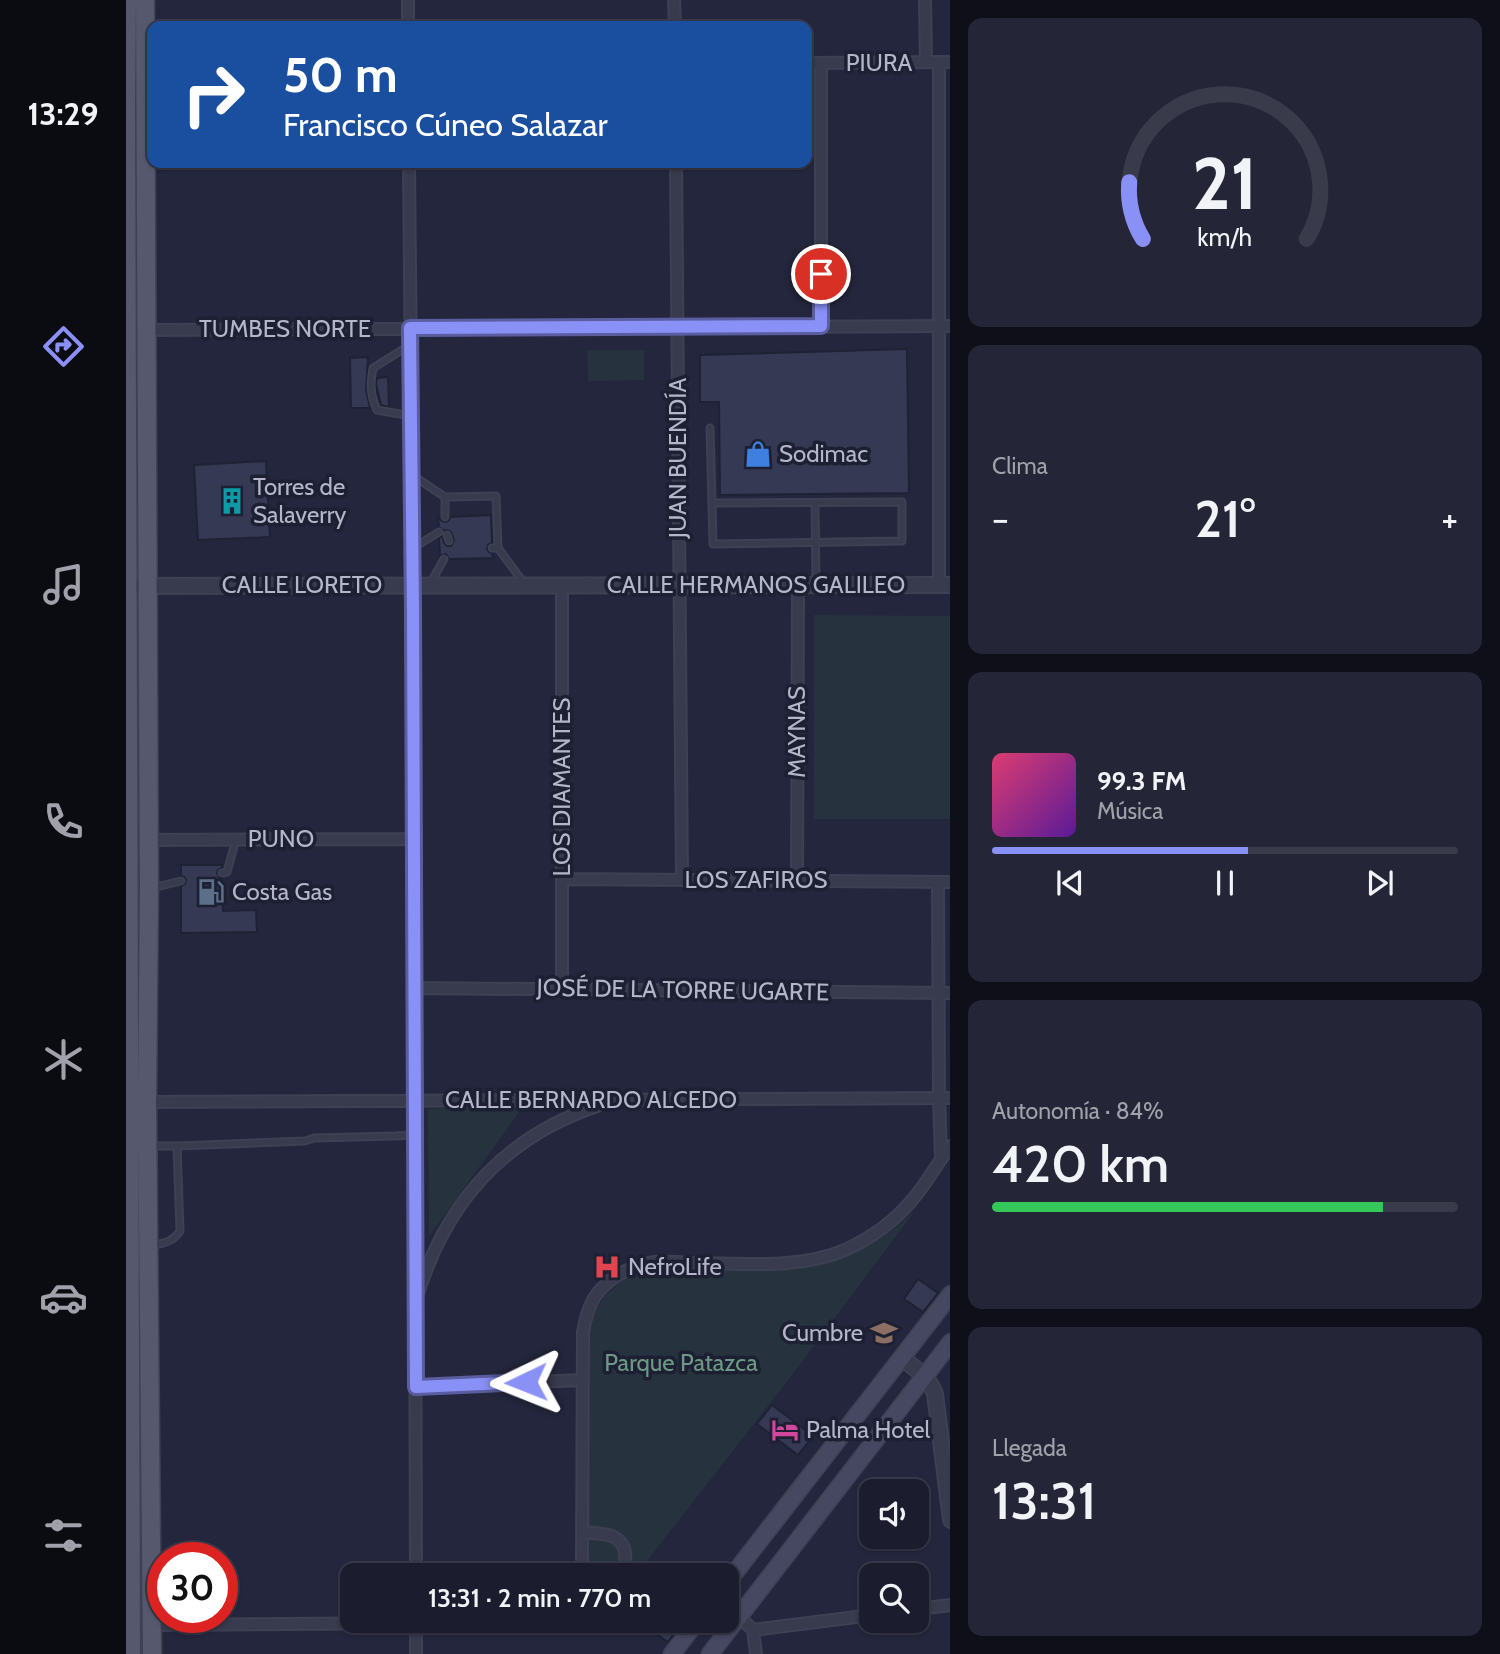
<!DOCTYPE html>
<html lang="es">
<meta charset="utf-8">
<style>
body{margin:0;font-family:Cabin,sans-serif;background:#242536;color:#f1f3f6;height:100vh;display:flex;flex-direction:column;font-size:26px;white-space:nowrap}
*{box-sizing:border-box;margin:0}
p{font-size:23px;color:#a0a1aa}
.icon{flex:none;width:38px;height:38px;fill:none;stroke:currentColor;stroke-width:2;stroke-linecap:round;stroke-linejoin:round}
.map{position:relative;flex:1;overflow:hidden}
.details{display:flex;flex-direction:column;gap:18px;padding:18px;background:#0f0f19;width:550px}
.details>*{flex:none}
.hud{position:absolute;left:21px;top:21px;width:665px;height:147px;border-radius:14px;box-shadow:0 2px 5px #0004,0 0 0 2px #393a4a;background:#1a4fa0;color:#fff;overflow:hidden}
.buttons{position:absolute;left:733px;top:1479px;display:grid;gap:14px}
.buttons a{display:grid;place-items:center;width:70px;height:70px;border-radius:14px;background:#1b1c2e;box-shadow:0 2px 5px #0004,0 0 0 2px #393a4a;font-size:35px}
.speed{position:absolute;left:21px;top:1542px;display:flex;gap:14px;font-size:35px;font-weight:700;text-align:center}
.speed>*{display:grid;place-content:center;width:91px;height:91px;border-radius:50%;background:#1b1c2e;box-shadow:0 2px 5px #0004,0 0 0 2px #393a4a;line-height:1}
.speed .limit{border:10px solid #d22;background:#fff;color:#111}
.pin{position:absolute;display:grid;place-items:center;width:60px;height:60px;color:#fff;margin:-30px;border:4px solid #fff;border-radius:50%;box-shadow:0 2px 7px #0007}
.me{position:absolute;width:77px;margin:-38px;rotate:268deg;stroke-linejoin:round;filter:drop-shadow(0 0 5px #0008)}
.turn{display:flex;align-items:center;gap:24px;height:147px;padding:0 21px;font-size:32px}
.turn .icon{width:91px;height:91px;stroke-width:2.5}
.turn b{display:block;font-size:49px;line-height:60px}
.big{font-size:52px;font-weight:600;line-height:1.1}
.details .tile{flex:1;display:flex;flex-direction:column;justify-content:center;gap:10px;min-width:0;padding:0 24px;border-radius:14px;background:#242536}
.details .dial{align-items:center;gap:0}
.dial svg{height:182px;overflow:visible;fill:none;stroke:#393a4a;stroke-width:7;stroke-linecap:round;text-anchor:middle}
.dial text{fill:#f1f3f6;stroke:none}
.song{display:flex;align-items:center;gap:21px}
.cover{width:84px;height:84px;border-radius:10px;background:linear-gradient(135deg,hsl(340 70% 55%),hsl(270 70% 35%))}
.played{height:7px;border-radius:4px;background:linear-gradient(90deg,#8a91f6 55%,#393a4a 55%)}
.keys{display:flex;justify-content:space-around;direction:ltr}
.heat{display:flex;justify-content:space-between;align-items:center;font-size:38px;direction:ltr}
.charge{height:10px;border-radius:5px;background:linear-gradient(90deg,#34c759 84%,#393a4a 0)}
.trip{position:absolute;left:214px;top:1563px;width:399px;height:70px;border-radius:14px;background:#1b1c2e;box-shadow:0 2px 5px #0004,0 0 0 2px #393a4a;font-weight:600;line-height:70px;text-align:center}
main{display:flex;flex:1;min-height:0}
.dock{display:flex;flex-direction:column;width:126px;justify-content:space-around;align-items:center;background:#0b0b12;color:#a0a1aa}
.dock .icon{width:49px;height:49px}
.dock .on{color:#8a91f6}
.dock b{font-size:32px;color:#f1f3f6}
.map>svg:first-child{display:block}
</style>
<main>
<nav class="dock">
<b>13:29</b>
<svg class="icon on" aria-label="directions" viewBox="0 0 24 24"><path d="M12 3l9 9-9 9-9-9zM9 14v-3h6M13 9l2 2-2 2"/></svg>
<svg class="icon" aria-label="music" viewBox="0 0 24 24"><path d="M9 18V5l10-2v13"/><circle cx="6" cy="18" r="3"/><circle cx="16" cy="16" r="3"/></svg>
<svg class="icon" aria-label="phone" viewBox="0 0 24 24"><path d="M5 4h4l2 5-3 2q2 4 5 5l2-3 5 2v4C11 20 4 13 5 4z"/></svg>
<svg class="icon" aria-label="climate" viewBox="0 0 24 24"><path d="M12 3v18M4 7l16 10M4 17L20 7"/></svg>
<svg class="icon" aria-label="car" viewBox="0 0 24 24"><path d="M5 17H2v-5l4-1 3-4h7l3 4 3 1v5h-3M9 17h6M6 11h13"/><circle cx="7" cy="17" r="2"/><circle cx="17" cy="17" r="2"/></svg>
<svg class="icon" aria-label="filters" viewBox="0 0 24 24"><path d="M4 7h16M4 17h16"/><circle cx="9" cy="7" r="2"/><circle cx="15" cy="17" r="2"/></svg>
</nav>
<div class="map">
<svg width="825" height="1654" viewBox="0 0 825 1654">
<rect width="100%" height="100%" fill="#24263d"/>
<path fill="#26333e" d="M461,350H518V380L462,381Z
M688,615L824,616V819H688Z
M397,1107L303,1236L302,1109Z
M788,1212L666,1375L510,1575H451L461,1554V1340L468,1314L478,1297L497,1280L519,1271L538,1269L647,1268L701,1264L764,1232Z"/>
<path fill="#363953" stroke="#1f2134" stroke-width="2" d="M781,349L783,493L594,495L593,402H574V355Z
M242,357L240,390L244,408H225L224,358Z
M262,377L263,407L255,405L250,384L251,378Z
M140,461L144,537L72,540L68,465Z
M365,515L366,543L362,545L361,549L363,552L366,553L367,558L323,559L320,554L314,556L313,538L316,536L318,543L321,546H325L328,541L325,532L321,530L318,531L313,527L312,517L316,521L320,522L323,520L324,517Z
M55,865H96V868L92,870L91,873L93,877L96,878L97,911L130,910L131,932L55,933V886L59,884L60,880L58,877L55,876Z
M792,1279L812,1293L797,1312L778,1299Z
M646,1405L687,1436L672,1455L631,1424Z
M538,1620H558L542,1642L529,1633Z"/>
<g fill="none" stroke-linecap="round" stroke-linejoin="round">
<defs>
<path id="service" d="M284,345L247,368C244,384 244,395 251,410L285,416
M584,428L587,544L776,541V502L586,503
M286,475L319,497V517
M319,497L370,496L372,548
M689,503L690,584
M321,535L323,541
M287,548L313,532
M366,548H372L398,583
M304,584L318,559
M96,873L101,872L110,839
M26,888L55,881
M25,1146H51L54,1231C47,1242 37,1243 25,1246
M51,1146L179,1141L188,1138L269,1136L289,1135"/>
<path id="minor" d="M282,0V26
M548,0L549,26
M799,0L800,62
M681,63L825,62
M283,163L287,586L290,1575
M550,163L556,879
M695,326V63
M20,330L825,326
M436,585V989
M813,585V62
M22,840L288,839
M436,879L825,882
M671,879L672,585
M812,882L813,1097L815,1158
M289,988L825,993
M17,1102L825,1098
M293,1291C322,1199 382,1135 474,1105
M290,1387L456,1380
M457,1532C466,1533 478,1533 486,1536C503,1544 503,1564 490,1575
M466,1575L457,1565L456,1558L457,1332C460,1316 464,1300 476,1288C489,1274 509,1265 528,1262C540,1261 553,1262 565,1263C615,1263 672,1270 719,1250C745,1238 769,1221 787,1199C801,1183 811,1163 825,1146
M791,1609L825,1605
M614,1617L627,1630L630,1654
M290,1620V1654
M26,1625L290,1623
M627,1630L746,1615"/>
<path id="tertiary" d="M2,586L825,585
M776,1358C790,1369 803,1377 809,1394L825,1520"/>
<path id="secondary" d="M600,1584L825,1294
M546,1654L572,1620
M584,1654L825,1342"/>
<path id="primary" d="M1,0L0,104L5,1654
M19,0L23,888L21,1102L26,1654"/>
</defs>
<use href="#service" stroke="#3e4053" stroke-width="9"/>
<use href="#minor" stroke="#3e4053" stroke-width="14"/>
<use href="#tertiary" stroke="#3e4053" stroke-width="18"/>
<use href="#secondary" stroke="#3e4053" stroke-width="19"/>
<use href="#primary" stroke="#3e4053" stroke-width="21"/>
<use href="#service" stroke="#383a4d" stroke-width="5"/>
<use href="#minor" stroke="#383a4d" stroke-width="10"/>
<use href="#tertiary" stroke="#383a4d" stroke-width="14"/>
<use href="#secondary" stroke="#464760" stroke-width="16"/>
<use href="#primary" stroke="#56586d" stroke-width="18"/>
</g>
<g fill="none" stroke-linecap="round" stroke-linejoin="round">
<defs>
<path id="route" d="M400,1382L290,1387L287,611L284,328L695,326V274"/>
</defs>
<use href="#route" stroke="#5a5ea0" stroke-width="18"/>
<use href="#route" stroke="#8a91f6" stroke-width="12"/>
</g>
<defs>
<symbol id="shop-bare" viewBox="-9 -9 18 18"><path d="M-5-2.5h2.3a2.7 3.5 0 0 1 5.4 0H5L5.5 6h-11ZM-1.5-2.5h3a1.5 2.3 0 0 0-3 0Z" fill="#3f7fe0" stroke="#1d1f32" stroke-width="2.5" paint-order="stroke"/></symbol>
<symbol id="building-bare" viewBox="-9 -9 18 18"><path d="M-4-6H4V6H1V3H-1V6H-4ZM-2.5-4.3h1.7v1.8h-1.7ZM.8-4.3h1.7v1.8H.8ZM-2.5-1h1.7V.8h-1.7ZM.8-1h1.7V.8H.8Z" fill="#0f9aa8" stroke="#1d1f32" stroke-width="2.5" paint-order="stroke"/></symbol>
<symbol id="fuel-bare" viewBox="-9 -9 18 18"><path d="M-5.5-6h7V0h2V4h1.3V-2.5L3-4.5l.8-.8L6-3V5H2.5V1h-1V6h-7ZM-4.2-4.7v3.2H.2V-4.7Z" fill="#5c6f8a" stroke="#1d1f32" stroke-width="2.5" paint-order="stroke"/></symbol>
<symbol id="hospital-bare" viewBox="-9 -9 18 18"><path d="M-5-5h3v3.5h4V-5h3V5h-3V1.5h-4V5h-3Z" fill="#e0444e" stroke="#1d1f32" stroke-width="2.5" paint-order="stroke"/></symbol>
<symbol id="school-bare" viewBox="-9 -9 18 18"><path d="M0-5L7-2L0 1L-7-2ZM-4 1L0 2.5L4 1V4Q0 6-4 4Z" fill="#8d6e63" stroke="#1d1f32" stroke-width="2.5" paint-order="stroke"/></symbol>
<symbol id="hotel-bare" viewBox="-9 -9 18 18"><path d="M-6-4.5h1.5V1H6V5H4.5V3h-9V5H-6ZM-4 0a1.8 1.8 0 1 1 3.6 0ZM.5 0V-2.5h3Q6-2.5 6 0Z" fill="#d1479c" stroke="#1d1f32" stroke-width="2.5" paint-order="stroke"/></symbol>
</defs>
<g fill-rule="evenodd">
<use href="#shop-bare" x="613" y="435" width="38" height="38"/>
<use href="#building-bare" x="87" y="482" width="38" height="38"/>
<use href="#fuel-bare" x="66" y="873" width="38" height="38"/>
<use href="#hospital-bare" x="462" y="1248" width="38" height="38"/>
<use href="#school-bare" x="739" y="1314" width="38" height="38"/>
<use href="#hotel-bare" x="640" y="1411" width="38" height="38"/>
</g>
<g text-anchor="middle" stroke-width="7" stroke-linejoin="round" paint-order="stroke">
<g font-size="24" fill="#b4b5c8" stroke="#1d1f32">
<text x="753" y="71">PIURA</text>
<text x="159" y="337">TUMBES NORTE</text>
<text transform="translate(552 458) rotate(-90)" y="8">JUAN BUENDÍA</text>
<text x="176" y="593">CALLE LORETO</text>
<text x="630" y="593">CALLE HERMANOS GALILEO</text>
<text transform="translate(671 732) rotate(-90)" y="8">MAYNAS</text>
<text transform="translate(436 787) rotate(-90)" y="8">LOS DIAMANTES</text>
<text x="155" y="847">PUNO</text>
<text x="630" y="888">LOS ZAFIROS</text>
<text transform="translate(557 990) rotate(1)" y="8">JOSÉ DE LA TORRE UGARTE</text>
<text x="465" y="1108">CALLE BERNARDO ALCEDO</text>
</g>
<g font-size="24" fill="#b4b5c8" stroke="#1d1f32" text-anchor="start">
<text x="653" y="462">Sodimac</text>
<text x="127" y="495">Torres de<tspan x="127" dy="28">Salaverry</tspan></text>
<text x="106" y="900">Costa Gas</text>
<text x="502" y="1275">NefroLife</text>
<text x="737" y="1341" text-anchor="end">Cumbre</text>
<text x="680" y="1438">Palma Hotel</text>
</g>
<g font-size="24" fill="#6b9984" stroke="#1d1f32">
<text x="555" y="1371">Parque Patazca</text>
</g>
</g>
</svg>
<div class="buttons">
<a><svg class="icon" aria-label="sound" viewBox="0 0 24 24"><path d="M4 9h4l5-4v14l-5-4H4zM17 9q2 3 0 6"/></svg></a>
<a><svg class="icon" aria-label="search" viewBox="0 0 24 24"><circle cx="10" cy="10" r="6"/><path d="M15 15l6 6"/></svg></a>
</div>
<div class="speed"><div class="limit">30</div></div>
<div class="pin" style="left:695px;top:274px;background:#d93025"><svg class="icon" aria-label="arrive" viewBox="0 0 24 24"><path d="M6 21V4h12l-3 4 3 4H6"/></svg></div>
<svg class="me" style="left:400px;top:1382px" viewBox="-20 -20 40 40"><path d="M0-17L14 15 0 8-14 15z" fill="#8a91f6" stroke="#fff" stroke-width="4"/></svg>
<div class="trip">13:31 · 2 min · 770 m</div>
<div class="hud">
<div class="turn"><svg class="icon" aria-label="right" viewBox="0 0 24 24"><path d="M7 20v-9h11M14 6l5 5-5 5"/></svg><div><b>50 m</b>Francisco Cúneo Salazar</div></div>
</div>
</div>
<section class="details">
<div class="tile dial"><svg viewBox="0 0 100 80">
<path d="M14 69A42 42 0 1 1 86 69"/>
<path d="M14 69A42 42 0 0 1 8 44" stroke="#8a91f6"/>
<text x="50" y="56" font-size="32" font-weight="700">21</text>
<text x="50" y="72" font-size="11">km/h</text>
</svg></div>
<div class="tile"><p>Clima</p>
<div class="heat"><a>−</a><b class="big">21°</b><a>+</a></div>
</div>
<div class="tile">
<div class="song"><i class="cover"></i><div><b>99.3 FM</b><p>Música</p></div></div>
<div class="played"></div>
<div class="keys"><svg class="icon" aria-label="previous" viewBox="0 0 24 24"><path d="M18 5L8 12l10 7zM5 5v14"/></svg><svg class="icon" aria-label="pause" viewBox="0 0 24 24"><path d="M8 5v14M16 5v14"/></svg><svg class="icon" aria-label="next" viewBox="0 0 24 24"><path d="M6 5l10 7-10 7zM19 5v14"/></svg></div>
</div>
<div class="tile"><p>Autonomía · 84%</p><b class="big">420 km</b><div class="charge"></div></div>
<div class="tile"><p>Llegada</p><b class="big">13:31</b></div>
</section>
</main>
